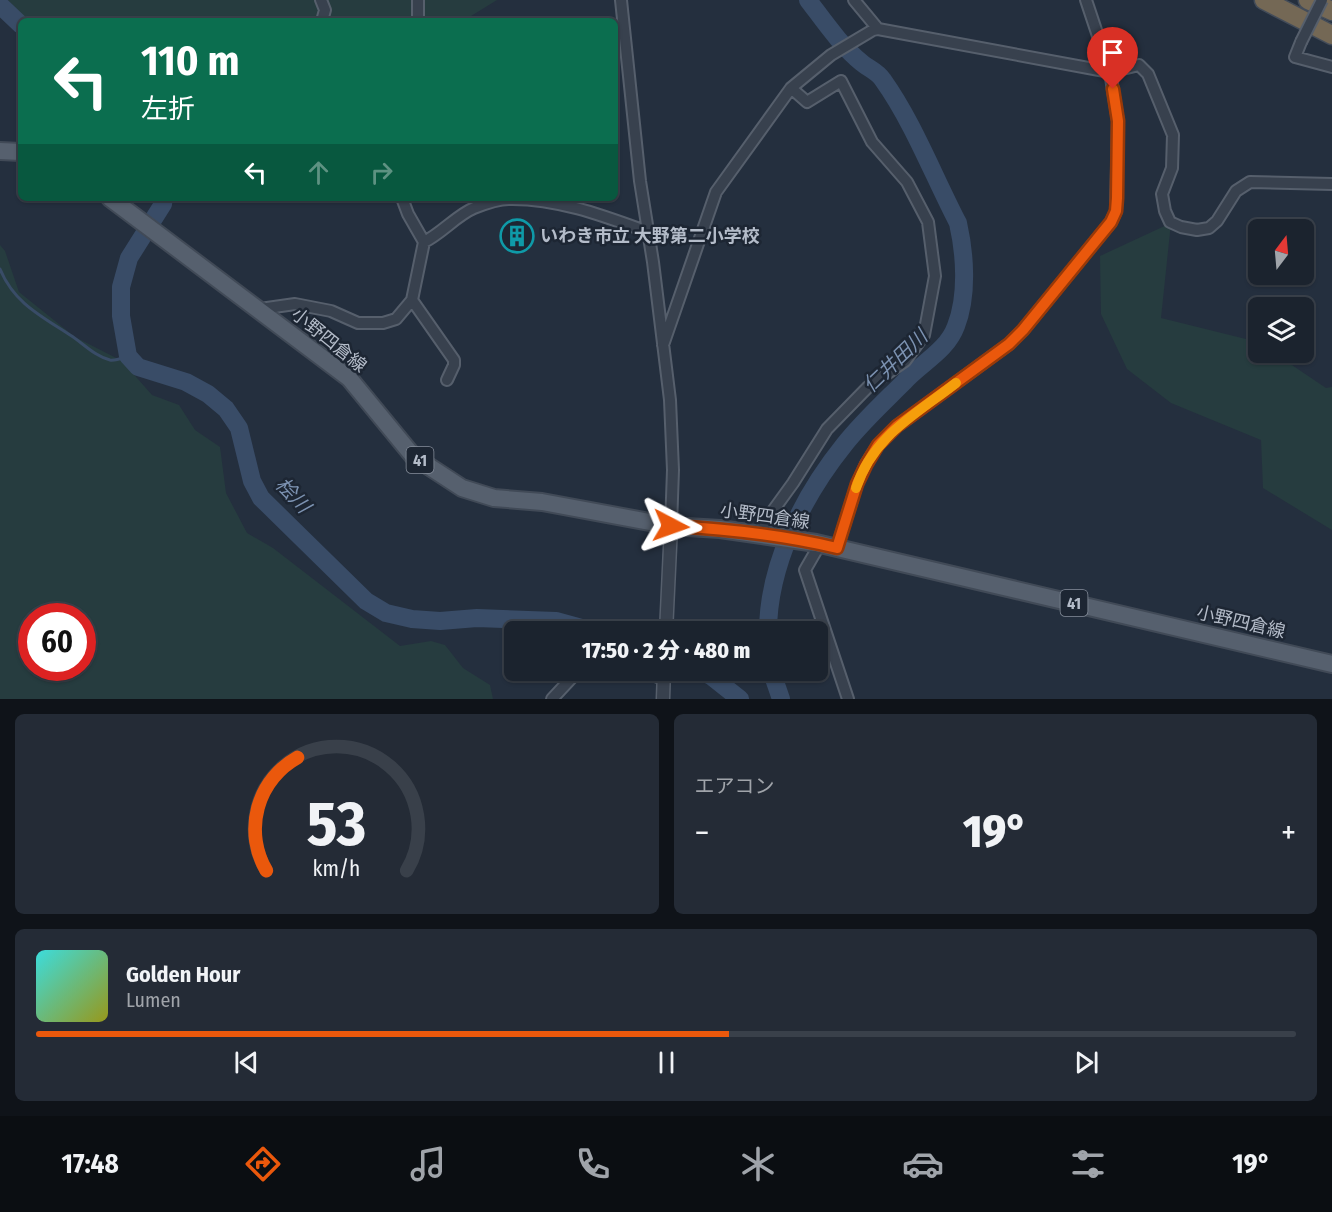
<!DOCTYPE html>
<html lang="ja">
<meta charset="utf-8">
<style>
body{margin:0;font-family:"Fira Sans Condensed","Noto Sans JP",sans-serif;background:#242b36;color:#f1f3f6;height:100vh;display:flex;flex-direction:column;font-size:22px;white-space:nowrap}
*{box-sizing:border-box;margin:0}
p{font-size:20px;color:#a0a4aa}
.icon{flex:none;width:33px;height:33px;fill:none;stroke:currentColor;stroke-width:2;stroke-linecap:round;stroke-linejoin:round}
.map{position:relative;height:699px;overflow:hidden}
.details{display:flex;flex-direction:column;gap:15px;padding:15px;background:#0f1319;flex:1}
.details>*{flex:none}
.hud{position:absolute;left:18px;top:18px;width:600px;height:183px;border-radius:9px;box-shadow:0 2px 4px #0004,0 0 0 2px #39404a;background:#0b6e4f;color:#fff;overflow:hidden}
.needle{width:39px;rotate:16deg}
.controls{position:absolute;left:1248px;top:219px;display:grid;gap:12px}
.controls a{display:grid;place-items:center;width:66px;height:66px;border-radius:9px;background:#1b232e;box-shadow:0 2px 4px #0004,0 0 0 2px #39404a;font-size:30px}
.speed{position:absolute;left:18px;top:603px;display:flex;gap:12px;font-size:30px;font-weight:700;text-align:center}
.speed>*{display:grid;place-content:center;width:78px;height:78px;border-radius:50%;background:#1b232e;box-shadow:0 2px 4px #0004,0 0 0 2px #39404a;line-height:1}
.speed .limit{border:9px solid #d22;background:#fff;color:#111}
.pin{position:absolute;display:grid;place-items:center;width:51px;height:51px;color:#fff;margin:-62px -26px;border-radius:50% 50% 50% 0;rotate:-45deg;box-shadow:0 0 6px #0007}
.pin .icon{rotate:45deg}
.me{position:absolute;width:66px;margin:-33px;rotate:94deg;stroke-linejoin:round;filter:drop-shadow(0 0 4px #0008)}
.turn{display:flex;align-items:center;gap:21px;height:126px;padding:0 24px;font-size:27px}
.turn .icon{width:78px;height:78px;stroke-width:2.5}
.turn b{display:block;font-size:42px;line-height:51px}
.lanes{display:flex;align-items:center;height:57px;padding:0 24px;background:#0003;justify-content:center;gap:30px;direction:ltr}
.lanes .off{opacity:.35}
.big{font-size:45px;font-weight:800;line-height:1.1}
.details .tile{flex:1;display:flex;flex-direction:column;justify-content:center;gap:9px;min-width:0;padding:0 21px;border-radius:9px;background:#242b36}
.details .dial{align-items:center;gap:0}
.dial svg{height:156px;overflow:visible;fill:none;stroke:#39404a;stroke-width:7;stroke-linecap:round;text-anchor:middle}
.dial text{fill:#f1f3f6;stroke:none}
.song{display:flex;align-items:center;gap:18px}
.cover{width:72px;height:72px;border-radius:9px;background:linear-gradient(135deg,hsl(180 70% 55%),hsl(60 70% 35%))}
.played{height:6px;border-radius:3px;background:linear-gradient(90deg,#ea580c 55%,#39404a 55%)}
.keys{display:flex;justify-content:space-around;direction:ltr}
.heat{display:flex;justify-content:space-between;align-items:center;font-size:33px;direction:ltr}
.details .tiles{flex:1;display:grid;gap:15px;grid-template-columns:1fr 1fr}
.tile:last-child{grid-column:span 2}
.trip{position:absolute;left:504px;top:621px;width:324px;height:60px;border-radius:9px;background:#1b232e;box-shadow:0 2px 4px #0004,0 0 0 2px #39404a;font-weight:800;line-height:60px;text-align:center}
.dock{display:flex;height:96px;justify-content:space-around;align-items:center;background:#0b0e12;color:#a0a4aa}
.dock .icon{width:42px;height:42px}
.dock .selected{color:#ea580c}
.dock b{font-size:27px;color:#f1f3f6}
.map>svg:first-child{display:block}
</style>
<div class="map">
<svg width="1332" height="699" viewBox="0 0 1332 699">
<rect width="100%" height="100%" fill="#242f3e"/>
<path fill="#263c3f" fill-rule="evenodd" d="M8,0H497L463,21H28Z
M1171,223L1161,318L1258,342V352L1274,353L1326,388L1332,387V530L1263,488L1261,440L1171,403L1127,369L1101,314L1100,256Z
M0,245L5,251L19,292L75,337L122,361L152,395L179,405L195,430L220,447L226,493L247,533L273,548L400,646L431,641L445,645L463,668L490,685L493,699H0ZM32,616H82V668H32Z"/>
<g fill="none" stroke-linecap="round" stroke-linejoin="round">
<path stroke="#394c67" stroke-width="3" d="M0,269C14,303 41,316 70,335C83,343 94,356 110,360C115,361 122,358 128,356"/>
<path stroke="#394c67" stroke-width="18" d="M0,5L21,25
M164,198L163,204L129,258L121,287V316L128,356L138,367L186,382L208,394L226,409L239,428L252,481L261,498L366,601L386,613L412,619L440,621L477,618L556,621L596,632
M768,632C768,565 803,496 844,445C862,422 884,402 904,382C921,363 947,351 956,326C968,295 965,254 958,223C934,177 913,122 883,80C877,71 869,69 862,63C841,46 824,21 808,0
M700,670L711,676L740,699
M771,670L781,699"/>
<defs>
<path id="minor" d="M321,0L325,10L322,21
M418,0V21
M621,0L640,181L653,262L670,400L673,470L671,526
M854,0L878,29
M1301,42L1295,57L1332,67
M402,198L408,214L424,242
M412,300L454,360V365L447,380
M260,309L295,304L331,311L358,323H383L396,319L412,300L424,242C442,233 457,215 474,208C484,204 499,199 509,199C557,198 604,216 648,232
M663,345L716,192L791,88L831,55L873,30L878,29L1110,72L1139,65L1148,74L1173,135L1172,168L1162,194L1165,211L1170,222L1181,227L1197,230L1209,228L1217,221L1236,191L1250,182L1332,184
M759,535L772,512L793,483L827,429L868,387L905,361L924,335L935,276L928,222L907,182L872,142L841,81L807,102L791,88
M820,544L805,570L848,699
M837,548L857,484L866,464L878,445L897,426L1009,344L1023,330L1111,222L1116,211L1118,121L1110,72L1086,0
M642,670L664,680
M552,699L579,670"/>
<path id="tertiary" d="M666,632L671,526
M663,699L664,670"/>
<path id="primary" d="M0,151L21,152
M110,198L349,378L413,456L462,488L494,498L542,502L671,526L720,529L816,543L1332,664"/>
<path id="motorway" d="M1264,0L1332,35
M1308,0L1332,11"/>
</defs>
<use href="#minor" stroke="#565f6c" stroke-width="14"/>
<use href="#tertiary" stroke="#565f6c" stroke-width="15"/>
<use href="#primary" stroke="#414a57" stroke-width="20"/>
<use href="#motorway" stroke="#434c59" stroke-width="21"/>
<use href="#minor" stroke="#38414e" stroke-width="10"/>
<use href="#tertiary" stroke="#38414e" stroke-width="12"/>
<use href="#primary" stroke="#56606e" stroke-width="16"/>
<use href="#motorway" stroke="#746855" stroke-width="18"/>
<defs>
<path id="minor-bridge" d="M1301,42L1322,0"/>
</defs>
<use href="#minor-bridge" stroke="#565f6c" stroke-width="14" stroke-linecap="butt"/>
<use href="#minor-bridge" stroke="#38414e" stroke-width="10"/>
</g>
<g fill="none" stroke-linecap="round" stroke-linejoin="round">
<defs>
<path id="route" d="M671,526C727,529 783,535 837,548L857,484L866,465L878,445L897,426L1009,344L1023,330L1111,222L1116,211L1117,198L1118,121L1113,89"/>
</defs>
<use href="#route" stroke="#983908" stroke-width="15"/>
<use href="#route" stroke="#ea580c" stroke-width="10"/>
<path stroke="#f59e0b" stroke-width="10" d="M856,488C873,436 915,415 956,383"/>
</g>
<defs>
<symbol id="building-ring" viewBox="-11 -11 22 22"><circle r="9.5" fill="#1d2633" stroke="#0f9aa8" stroke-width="1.5"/><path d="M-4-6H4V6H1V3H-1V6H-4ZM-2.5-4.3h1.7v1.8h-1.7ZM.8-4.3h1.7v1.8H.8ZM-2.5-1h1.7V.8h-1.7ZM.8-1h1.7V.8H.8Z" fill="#0f9aa8"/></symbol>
</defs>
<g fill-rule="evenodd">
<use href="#building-ring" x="498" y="217" width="38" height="38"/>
</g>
<g text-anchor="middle" stroke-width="5" stroke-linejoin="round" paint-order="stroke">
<g fill="#1d2633" stroke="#878f9c" stroke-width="1.5">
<rect x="406.5" y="447" width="27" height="26" rx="4.5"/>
<rect x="1060.5" y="590" width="27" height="26" rx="4.5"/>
</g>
<g font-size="16" font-weight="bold" fill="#b4bcc9">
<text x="420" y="466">41</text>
<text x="1074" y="609">41</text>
</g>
<g font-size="18" font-weight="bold" fill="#b4bcc9" stroke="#1d2633" text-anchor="start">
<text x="540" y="242">いわき市立 大野第二小学校</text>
</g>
<g font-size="18" fill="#b4bcc9" stroke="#1d2633">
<text transform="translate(329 340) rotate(39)" y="6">小野四倉線</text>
<text transform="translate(765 516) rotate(8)" y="6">小野四倉線</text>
<text transform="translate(1241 622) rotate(13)" y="6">小野四倉線</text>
</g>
<g font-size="20" font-style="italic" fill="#7c92b1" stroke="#1d2633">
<text transform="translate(895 361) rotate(-44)" y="7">仁井田川</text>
<text transform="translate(293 495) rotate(47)" y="7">桧川</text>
</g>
</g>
</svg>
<div class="controls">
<a><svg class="needle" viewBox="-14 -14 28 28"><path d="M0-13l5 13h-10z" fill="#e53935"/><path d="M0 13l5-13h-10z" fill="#a0a4aa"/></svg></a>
<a><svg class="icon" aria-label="layers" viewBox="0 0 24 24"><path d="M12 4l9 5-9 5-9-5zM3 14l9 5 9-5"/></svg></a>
</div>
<div class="speed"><div class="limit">60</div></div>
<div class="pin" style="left:1113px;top:89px;background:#d93025"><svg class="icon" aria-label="arrive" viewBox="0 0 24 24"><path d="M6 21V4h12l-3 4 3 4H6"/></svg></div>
<svg class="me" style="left:671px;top:526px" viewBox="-20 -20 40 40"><path d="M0-17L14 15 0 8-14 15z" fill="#ea580c" stroke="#fff" stroke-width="4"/></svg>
<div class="trip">17:50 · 2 分 · 480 m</div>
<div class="hud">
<div class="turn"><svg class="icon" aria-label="left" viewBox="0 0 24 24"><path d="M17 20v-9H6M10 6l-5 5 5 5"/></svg><div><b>110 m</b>左折</div></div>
<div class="lanes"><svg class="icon" aria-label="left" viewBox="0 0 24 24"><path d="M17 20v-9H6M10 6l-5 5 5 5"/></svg><svg class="icon off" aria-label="ahead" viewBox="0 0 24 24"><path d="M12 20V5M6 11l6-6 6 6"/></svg><svg class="icon off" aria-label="right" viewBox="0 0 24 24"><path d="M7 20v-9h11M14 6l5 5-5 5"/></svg></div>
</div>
</div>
<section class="details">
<div class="tiles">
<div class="tile dial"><svg viewBox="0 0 100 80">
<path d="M14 69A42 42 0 1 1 86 69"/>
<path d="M14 69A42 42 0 0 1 30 11" stroke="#ea580c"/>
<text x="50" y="56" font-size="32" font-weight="700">53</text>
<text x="50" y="72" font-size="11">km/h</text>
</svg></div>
<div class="tile"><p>エアコン</p>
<div class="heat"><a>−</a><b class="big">19°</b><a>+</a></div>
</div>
<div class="tile">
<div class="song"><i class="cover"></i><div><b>Golden Hour</b><p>Lumen</p></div></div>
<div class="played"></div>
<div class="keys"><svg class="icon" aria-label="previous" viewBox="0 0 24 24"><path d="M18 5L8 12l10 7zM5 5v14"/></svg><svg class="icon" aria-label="pause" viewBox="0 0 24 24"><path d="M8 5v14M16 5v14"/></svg><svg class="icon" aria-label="next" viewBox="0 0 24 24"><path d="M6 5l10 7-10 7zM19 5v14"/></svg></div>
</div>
</div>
</section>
<nav class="dock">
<b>17:48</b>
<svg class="icon selected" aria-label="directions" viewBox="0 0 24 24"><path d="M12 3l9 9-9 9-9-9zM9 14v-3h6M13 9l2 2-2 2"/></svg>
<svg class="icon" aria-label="music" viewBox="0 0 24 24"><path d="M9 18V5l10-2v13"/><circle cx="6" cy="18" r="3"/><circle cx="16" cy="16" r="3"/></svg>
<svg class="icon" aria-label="phone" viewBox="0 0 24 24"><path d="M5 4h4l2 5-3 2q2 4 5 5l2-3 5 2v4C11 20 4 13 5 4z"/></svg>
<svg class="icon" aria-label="climate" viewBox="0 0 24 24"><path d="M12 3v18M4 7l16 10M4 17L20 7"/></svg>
<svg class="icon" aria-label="car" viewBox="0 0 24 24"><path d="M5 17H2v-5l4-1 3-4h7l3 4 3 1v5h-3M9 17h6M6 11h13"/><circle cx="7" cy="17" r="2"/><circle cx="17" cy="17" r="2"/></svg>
<svg class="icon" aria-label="filters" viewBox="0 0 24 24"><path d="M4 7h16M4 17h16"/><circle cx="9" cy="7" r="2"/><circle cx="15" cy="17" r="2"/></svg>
<b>19°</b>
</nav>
